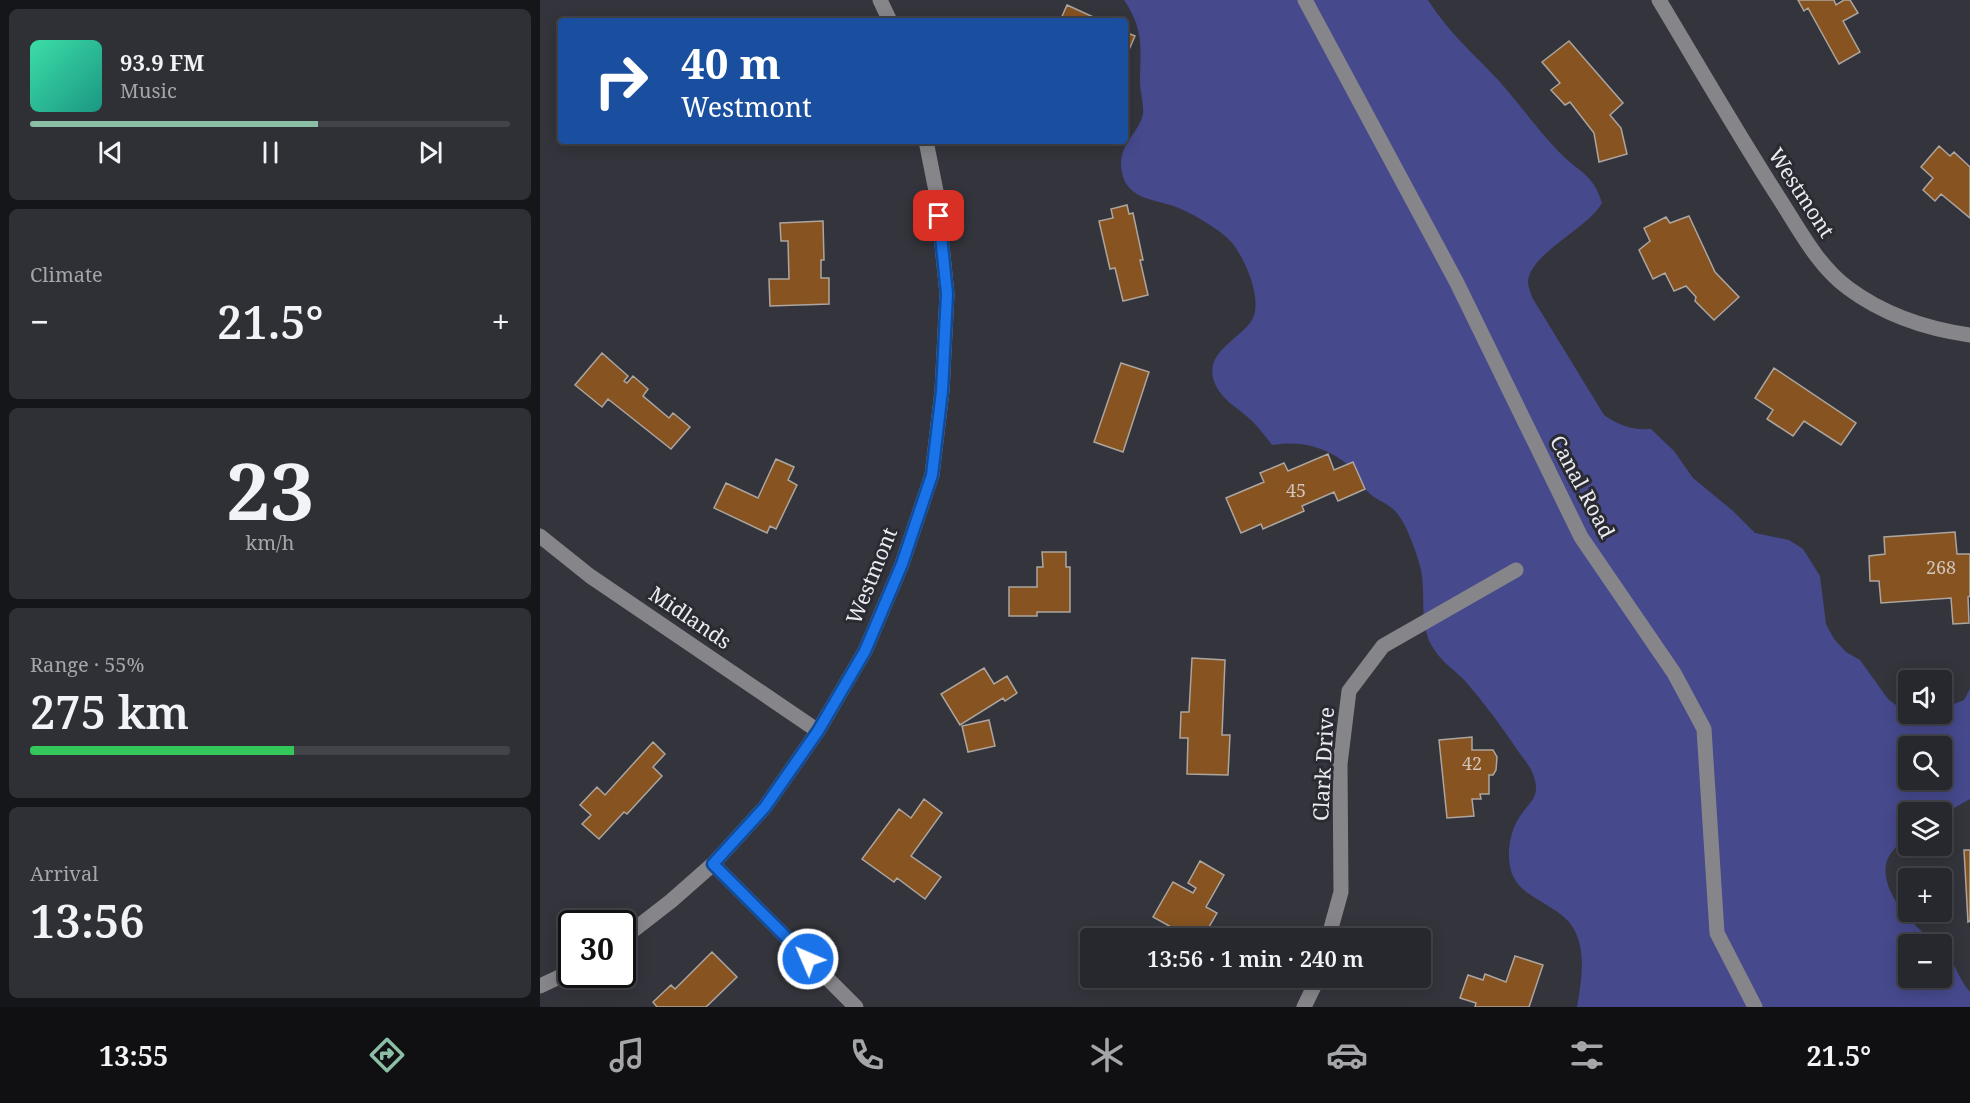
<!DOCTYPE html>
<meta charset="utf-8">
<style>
body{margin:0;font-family:"Noto Serif",serif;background:#2f3035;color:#f1f3f6;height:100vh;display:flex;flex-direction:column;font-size:22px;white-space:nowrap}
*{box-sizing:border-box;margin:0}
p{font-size:20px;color:#a4a6aa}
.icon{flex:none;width:33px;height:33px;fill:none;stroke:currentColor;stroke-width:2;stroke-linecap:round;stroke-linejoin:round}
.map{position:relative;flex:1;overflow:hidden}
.drawer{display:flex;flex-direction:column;gap:9px;padding:9px;background:#151619;width:540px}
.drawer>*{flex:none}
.top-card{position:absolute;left:18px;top:18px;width:570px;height:126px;border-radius:6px;box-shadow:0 3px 15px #0003,0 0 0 2px #434449;background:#1a4fa0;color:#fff;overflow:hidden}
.buttons{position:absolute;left:1358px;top:670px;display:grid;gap:12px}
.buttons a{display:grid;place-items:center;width:54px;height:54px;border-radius:6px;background:#27282d;box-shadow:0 3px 15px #0003,0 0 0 2px #434449;font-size:30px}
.speed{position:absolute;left:18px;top:910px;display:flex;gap:12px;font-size:30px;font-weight:700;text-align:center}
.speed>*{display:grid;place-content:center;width:78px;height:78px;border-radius:50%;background:#27282d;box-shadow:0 3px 15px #0003,0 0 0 2px #434449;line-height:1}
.speed .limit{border:3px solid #111;border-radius:9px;background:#fff;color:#111}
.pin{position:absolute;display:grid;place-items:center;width:51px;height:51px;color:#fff;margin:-26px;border-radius:12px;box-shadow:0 3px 9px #0006}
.me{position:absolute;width:66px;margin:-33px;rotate:315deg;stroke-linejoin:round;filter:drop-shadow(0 0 4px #0008)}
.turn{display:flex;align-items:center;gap:21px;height:126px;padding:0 24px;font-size:27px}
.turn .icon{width:78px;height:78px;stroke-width:2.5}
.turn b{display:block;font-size:42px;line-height:51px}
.big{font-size:45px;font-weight:600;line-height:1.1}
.drawer .widget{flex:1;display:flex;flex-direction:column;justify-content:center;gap:9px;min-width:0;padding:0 21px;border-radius:9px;background:#2f3035}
.drawer .dial{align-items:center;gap:0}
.dial b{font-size:78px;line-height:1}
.song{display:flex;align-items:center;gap:18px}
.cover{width:72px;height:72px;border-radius:9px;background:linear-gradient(135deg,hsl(160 70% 55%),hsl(170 70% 35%))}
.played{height:6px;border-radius:3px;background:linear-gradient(90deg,#8abfa5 60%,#434449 60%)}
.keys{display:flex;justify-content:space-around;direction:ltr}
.heat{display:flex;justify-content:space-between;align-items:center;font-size:33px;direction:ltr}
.charge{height:9px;border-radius:4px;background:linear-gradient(90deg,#34c759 55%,#434449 0)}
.trip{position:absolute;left:540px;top:928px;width:351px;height:60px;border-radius:6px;background:#27282d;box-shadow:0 3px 15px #0003,0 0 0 2px #434449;font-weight:600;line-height:60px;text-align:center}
.menu{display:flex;height:96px;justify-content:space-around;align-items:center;background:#101012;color:#a4a6aa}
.menu .icon{width:42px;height:42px}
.menu .selected{color:#8abfa5}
.menu b{font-size:27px;color:#f1f3f6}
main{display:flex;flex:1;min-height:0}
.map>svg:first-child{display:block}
</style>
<main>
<section class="drawer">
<div class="widget">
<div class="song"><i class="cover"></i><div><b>93.9 FM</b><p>Music</p></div></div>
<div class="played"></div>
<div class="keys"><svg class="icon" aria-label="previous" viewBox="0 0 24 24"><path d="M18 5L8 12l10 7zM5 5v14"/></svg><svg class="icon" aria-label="pause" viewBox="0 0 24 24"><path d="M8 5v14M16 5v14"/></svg><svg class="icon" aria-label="next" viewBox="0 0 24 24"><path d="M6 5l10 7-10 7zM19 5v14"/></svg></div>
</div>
<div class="widget"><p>Climate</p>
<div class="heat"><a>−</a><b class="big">21.5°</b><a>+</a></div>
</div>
<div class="widget dial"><b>23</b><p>km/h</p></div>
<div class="widget"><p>Range · 55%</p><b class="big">275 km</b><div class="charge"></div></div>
<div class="widget"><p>Arrival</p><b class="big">13:56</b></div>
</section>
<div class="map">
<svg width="1430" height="1007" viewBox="0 0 1430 1007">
<rect width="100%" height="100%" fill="#34353c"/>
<path fill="#46498c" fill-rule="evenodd" d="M584,0H888C908,32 935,55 960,82C980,105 998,130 1019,152C1038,172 1053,173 1062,203C1046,230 991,253 988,281C988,287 991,294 993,299L1064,415C1080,426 1091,430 1111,429L1134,451L1153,478L1193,511L1215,533L1249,540L1263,549L1280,576L1286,624L1294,639L1306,652L1320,660L1348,699L1361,709L1368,711V714H1401V709L1424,700L1430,689V799L1407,812L1368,813V834C1361,842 1348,853 1346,864C1341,896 1376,927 1397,945H1368V978H1401V948C1415,960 1418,979 1430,992V1007H1037C1042,978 1049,939 1024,917C1016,910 1006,905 997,899C987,893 977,886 972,874C966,857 969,833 979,818C989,801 1002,798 993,774C990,766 983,758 978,751C962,727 945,704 926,682C915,670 900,661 892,646C878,622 887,592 880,566C876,551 865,519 853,509C845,502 834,499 827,491C820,483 816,472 808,465C788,447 759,440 732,445C726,437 719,428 712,421C700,409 684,402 676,386C660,353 700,340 712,320C723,300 706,261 693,244C683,231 652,213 636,207C615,199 588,200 582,173C576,145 599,134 603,114C604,104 600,92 600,82C600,48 605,31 584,0ZM1368,747H1401V780H1368Z"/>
<path fill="#865321" stroke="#ada59f" stroke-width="1.5" d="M1258,0H1294L1296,5L1304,0H1310L1318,13L1303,21L1320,52L1299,64L1268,8L1264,11Z
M527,5L562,21H520Z
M585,32L595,36L585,59Z
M1029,41L1083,103L1070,115L1081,128L1087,154L1059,162L1054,133L1030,102L1025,105L1011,90L1020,83L1002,62Z
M1399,146L1410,156L1414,152L1430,167V218L1401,194L1395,201L1383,190L1393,178L1381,167Z
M587,205L589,214L593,213L603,260H600L608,295L583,301L575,268L570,269L559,221L573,218L571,209Z
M1149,216L1175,272L1199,297L1174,320L1155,301L1156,297L1146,286L1134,291L1125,273L1113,279L1099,250L1110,241L1104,228L1126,217L1130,223Z
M283,221L284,260H281V278H289V304L230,306L229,279H249L248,241H241L240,223Z
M62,353L88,376L84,381L87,383L93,376L108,389L103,396L129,418L133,413L150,427L131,449L68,399L62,407L35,385Z
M581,363L609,372L583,452L554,442Z
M1234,368L1316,423L1301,445L1264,421L1253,436L1227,419L1233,410L1215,398Z
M788,454L794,470L813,462L825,489L798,501L794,492L762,506L764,511L723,529L721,524L701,533L686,498L724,482L720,473L744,463L748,471Z
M236,459L254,467L248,480L257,485L236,529L230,526L227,533L174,508L186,483L218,498Z
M1415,532L1417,554H1430V596L1428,597L1429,623L1413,624L1411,598L1341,603L1339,581H1330L1329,556L1345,554L1344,537Z
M502,552H526V567H530V612H497V616H469V587H497V567H503Z
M652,658L685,660L682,735H690L688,775L647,774L648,738H640L641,712H649Z
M444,668L454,684L467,676L477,693L465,701L463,698L420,725L401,694Z
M449,720L455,746L428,752L422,726Z
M932,737V750H953L957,757L956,770L953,775H949V794H940L941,799H932L934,816L907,818L899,740Z
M113,742L125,754L113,767L122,776L87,814L84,812L59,839L42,824L51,815L40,805L57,787L65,795Z
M384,799L402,813L371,856L401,877L385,899L357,878L354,882L322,859L359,809L371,818Z
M1424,850H1430V921L1428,922Z
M660,861L684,875L666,907L677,913L662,939H636L629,935L633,928L613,917L633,882L653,893L656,888L648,883Z
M172,952L197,977L166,1007H117L113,1002L131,985L135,989Z
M975,956L1003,965L989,1007H935L936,1003L920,998L928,975L943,980L945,974L966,982Z"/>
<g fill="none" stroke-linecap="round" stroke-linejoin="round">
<path stroke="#86868a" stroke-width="15" d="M340,0L350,21
M765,0L917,283L1041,537L1134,673L1164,729L1177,933L1215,1007
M1119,0C1158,65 1196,131 1237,195C1258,227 1276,264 1308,288C1343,314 1387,329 1430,335
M0,536L50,576L278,731
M173,864L316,1007
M82,939L131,901L173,864L225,807L278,731L325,651L362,564L392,475L402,391L407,294L397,196L386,141
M788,939L801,892L800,764L809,691L843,646L976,570
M0,986L32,971
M764,1007L778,978"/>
</g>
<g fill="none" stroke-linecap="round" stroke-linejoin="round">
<defs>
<path id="route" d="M268,959L173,864L225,807L278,731L325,651L362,564L392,475L402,391L407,294L399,216"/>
</defs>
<use href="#route" stroke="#114b97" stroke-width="15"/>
<use href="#route" stroke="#1a73e8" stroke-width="10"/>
</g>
<g text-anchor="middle" stroke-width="6" stroke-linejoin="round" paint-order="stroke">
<g font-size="18" fill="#d1c5bc">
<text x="756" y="497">45</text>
<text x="1401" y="574">268</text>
<text x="932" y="770">42</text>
</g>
<g font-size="21" fill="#eaebf0" stroke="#2a2b32">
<text transform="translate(1261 193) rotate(57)" y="7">Westmont</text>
<text transform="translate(1042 487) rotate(62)" y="7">Canal Road</text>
<text transform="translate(332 576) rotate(-68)" y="7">Westmont</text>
<text transform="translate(150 618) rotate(34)" y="7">Midlands</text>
<text transform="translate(784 764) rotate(-87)" y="7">Clark Drive</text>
</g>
</g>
</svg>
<div class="buttons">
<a><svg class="icon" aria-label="sound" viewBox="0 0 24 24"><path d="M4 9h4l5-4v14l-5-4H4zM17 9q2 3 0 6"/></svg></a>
<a><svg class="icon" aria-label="search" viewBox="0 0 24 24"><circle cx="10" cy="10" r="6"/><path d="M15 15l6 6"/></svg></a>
<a><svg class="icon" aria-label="layers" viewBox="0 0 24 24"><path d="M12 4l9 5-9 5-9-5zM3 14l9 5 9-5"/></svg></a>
<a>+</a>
<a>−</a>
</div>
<div class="speed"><div class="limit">30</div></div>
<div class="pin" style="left:399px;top:216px;background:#d93025"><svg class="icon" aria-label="arrive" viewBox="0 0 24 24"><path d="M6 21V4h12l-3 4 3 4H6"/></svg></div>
<svg class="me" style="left:268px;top:959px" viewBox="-20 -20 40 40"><circle r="17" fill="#1a73e8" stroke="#fff" stroke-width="3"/><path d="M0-11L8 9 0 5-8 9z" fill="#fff"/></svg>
<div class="trip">13:56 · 1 min · 240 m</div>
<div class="top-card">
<div class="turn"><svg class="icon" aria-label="right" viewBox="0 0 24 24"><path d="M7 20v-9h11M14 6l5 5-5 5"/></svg><div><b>40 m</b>Westmont</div></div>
</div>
</div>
</main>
<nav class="menu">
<b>13:55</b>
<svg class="icon selected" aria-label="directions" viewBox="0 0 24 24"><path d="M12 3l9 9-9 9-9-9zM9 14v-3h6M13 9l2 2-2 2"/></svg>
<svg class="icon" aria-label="music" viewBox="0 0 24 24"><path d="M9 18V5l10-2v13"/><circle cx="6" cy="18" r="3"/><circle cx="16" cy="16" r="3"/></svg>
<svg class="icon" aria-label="phone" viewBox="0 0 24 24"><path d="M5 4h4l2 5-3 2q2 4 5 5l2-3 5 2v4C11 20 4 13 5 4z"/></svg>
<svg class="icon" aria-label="climate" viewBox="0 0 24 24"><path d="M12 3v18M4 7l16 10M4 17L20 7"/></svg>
<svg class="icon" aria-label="car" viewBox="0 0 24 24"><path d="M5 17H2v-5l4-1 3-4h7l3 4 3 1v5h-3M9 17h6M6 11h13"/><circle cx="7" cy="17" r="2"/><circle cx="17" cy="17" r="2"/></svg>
<svg class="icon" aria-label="filters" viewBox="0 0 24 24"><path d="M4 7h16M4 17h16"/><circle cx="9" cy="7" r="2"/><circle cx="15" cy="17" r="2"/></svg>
<b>21.5°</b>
</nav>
